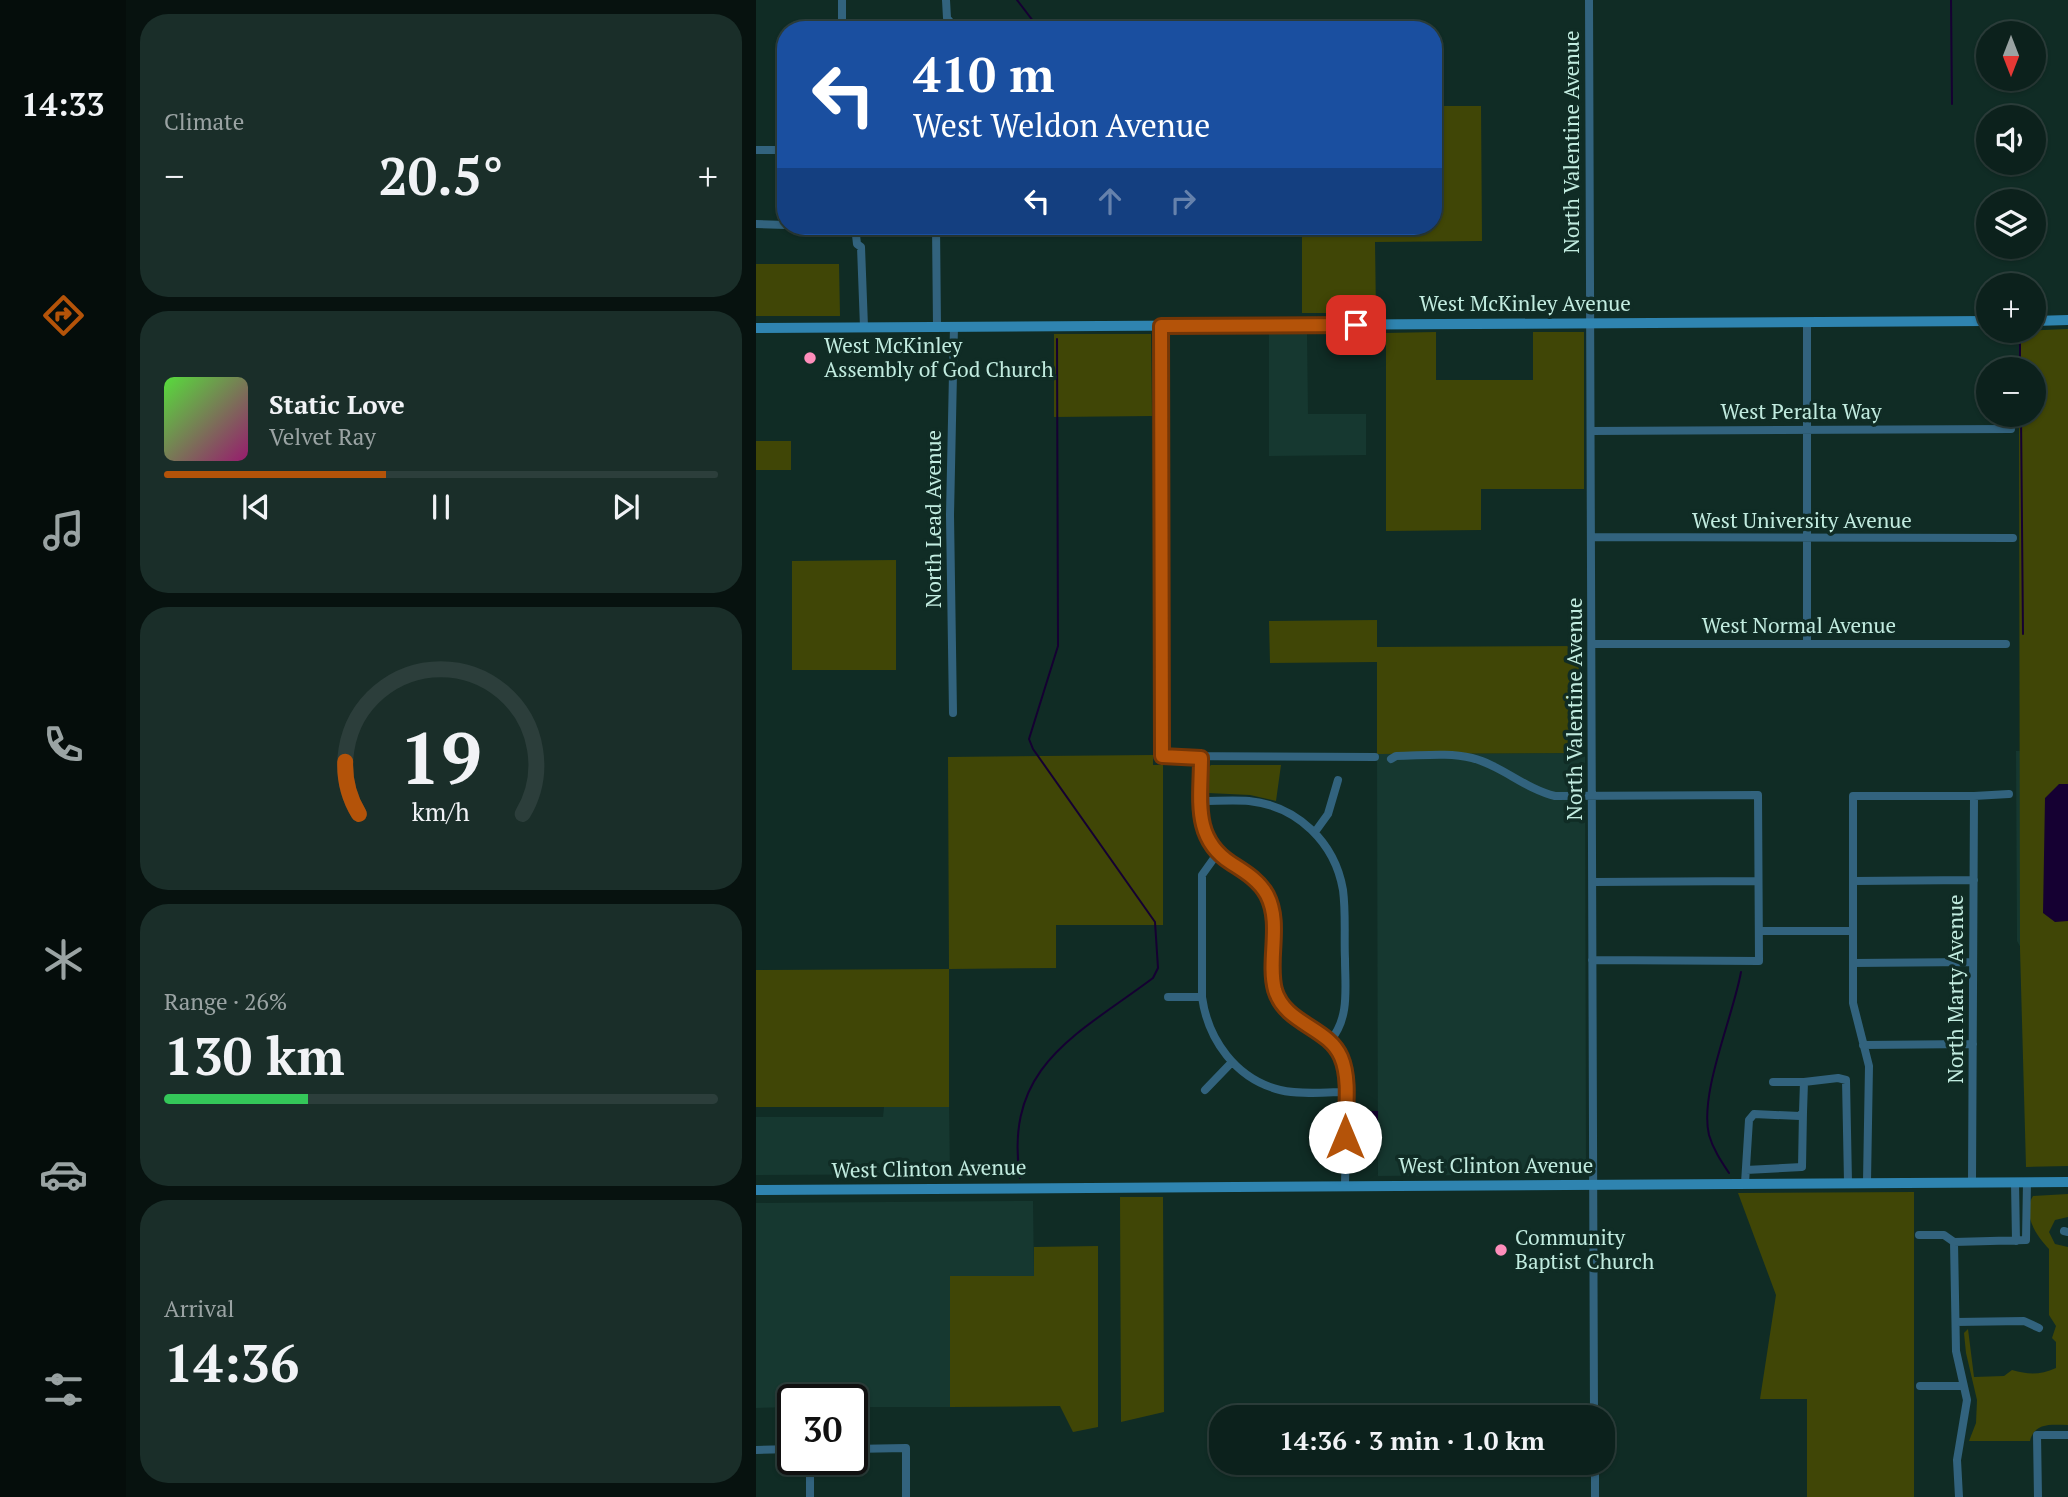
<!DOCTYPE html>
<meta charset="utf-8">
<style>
body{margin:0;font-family:"PT Serif",serif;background:#1a2e29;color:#f1f3f6;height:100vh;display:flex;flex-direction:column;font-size:26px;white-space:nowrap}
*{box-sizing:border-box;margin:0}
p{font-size:23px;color:#9aa3a3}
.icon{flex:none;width:38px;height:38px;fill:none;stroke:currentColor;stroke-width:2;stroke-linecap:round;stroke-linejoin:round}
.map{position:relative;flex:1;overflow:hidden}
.details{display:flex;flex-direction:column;gap:14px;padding:14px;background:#07120f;width:630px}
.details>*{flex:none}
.top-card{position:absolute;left:21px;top:21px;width:665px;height:214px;border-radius:28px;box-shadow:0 2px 5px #0004,0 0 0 2px #2c3e3b;background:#1a4fa0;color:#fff;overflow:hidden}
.needle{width:46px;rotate:180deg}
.fabs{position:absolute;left:1220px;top:21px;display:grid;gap:14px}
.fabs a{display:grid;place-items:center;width:70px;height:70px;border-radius:50%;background:#0c211c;box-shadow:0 2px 5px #0004,0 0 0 2px #2c3e3b;font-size:35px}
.speed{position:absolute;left:21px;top:1384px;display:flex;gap:14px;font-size:35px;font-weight:700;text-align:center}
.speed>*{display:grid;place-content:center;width:91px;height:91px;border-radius:50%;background:#0c211c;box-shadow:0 2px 5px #0004,0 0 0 2px #2c3e3b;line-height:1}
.speed .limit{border:4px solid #111;border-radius:10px;background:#fff;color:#111}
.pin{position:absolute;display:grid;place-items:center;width:60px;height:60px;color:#fff;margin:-30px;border-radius:14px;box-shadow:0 4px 10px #0006}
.me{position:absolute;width:77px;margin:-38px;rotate:0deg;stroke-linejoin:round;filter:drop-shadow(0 0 5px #0008)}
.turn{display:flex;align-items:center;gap:24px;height:147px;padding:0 21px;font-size:32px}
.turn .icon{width:91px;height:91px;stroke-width:2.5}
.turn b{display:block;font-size:49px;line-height:60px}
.lanes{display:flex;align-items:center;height:66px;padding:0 21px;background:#0003;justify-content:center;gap:35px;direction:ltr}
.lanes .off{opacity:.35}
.big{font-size:52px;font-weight:700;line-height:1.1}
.details .tile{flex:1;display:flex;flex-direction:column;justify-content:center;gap:10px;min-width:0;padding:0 24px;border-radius:28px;background:#1a2e29}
.details .dial{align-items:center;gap:0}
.dial svg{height:182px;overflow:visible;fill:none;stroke:#2c3e3b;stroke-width:7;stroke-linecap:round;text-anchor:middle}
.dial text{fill:#f1f3f6;stroke:none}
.song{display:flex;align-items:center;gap:21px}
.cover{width:84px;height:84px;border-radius:10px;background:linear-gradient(135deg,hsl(110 70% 55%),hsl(320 70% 35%))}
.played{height:7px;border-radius:4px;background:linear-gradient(90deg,#b45309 40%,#2c3e3b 40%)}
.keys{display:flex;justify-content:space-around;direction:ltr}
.heat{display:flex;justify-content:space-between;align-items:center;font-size:38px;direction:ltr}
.charge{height:10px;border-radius:5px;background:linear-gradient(90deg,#34c759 26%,#2c3e3b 0)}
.trip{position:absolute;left:453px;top:1405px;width:406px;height:70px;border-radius:28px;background:#0c211c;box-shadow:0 2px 5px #0004,0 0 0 2px #2c3e3b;font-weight:700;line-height:70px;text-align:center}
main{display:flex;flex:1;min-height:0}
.tab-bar{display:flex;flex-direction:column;width:126px;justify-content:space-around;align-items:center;background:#050d0b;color:#9aa3a3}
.tab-bar .icon{width:49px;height:49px}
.tab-bar .active{color:#b45309}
.tab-bar b{font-size:32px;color:#f1f3f6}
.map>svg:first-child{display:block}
</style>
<main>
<nav class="tab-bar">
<b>14:33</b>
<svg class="icon active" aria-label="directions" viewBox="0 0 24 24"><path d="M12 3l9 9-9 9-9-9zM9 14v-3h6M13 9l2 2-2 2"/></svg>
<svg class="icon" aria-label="music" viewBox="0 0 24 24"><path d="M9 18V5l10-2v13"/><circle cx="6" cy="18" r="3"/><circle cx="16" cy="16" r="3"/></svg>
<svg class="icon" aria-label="phone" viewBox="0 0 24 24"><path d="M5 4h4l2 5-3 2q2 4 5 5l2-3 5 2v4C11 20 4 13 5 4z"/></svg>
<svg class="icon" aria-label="climate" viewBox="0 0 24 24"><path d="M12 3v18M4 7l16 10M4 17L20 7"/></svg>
<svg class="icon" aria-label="car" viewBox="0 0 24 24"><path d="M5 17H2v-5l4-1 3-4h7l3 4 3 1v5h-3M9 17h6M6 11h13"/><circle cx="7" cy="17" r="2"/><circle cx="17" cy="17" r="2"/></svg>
<svg class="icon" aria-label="filters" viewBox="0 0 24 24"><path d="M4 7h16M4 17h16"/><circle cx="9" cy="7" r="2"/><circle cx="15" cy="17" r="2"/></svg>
</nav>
<section class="details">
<div class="tile"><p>Climate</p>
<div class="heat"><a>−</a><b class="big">20.5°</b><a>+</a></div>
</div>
<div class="tile">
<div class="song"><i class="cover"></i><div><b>Static Love</b><p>Velvet Ray</p></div></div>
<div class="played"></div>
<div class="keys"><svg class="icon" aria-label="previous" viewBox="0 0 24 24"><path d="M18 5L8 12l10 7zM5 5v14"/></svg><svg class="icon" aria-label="pause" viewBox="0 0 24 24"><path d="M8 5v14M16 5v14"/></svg><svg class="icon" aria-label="next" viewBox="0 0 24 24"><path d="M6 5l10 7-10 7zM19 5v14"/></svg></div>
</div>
<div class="tile dial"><svg viewBox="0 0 100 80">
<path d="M14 69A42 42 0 1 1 86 69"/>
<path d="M14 69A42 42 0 0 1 8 46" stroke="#b45309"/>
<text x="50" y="56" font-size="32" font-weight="700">19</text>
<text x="50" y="72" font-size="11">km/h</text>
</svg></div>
<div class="tile"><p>Range · 26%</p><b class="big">130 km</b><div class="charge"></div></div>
<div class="tile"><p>Arrival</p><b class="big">14:36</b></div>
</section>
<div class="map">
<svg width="1312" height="1497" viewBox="0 0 1312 1497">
<rect width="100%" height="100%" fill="#102c25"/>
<path fill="#163830" d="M513,333H551L552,414H610V455L513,456Z
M1260,751H1264L1265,948L1261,941Z
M829,753L830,1167L823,1174L622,1176L621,754Z
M128,1107H193L194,1174L0,1175V1117H127Z
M277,1201L278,1276H194V1407H96V1400H37V1407L0,1408V1203Z"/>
<path fill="#404606" d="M677,106H725L726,241L619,242L620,313H546V226H677Z
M0,264H83L84,316H0Z
M1312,329V1166L1270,1167L1264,949L1263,415H1278V369H1263V331Z
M680,332V380H777V332H828V489H725V530L630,531V333Z
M298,334H395L396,416L298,417Z
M0,441H35V470H0Z
M140,560V670H36V561Z
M621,620V647L825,646V753L621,754V662L514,663L513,621Z
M397,755V765H407V925H300V968L193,969V1107H0V970L193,969L192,757Z
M455,765H525L520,801L494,795L452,793L450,770Z
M1158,1192V1497H1051V1399H1004L1020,1295L982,1193Z
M1312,1194V1217L1299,1220L1293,1232L1299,1244L1312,1247V1425C1295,1425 1279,1422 1274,1441H1213L1220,1423L1221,1400L1210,1353L1208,1333L1212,1329L1218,1377L1248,1376L1256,1370C1273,1375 1284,1375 1300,1368V1342L1296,1338L1300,1326L1293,1315V1249C1281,1236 1265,1214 1277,1196Z
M364,1197H407L408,1412L365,1422Z
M342,1246V1427L317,1432L304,1406L194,1407V1276H278V1247Z"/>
<path fill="#150032" d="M1303,784H1312V921L1299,922L1287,913L1289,798Z
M593,1111H622V1129H594Z"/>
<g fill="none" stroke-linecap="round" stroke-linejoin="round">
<path stroke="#150032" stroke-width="2" d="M261,0L284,30
M1195,0L1196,104
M1264,333V369
M1265,415L1267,634
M973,1173C965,1161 957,1149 953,1135C943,1093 977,1017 985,972
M264,1178C247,1066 321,1035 397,978L402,968L399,922L277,749L273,739L302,646L301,339"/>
<path stroke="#32637e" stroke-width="8" d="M86,0V30
M190,0L191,18L201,30
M833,0L838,1418
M0,150H30
M0,224L30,225
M99,226L101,244L105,247L108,327
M180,226L181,326
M405,326L406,756L619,757
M835,431L1255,429
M835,537L1257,538
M836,644H1250
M1051,644V322
M197,713L194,515L198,326
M445,757C445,799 436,838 475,864C489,872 503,880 511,895C526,924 510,960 519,990C527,1017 554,1024 573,1040C598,1061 589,1152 589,1186
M635,759L640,756C664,756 691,752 716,758C745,765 769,789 799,796L1002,795L1003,961L836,960
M445,801C461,801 478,800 493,801C542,806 579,843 587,890C590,913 588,937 589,959C589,988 594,1018 574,1041
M559,832L572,814L582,780
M461,854L446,875V997C452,1040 480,1079 524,1090C545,1095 568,1092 589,1092
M1097,881L1218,880
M837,882L1002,881
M1003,931H1097
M1097,963L1217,962
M412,997H446
M1107,1045L1217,1044
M1048,1082L1082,1078L1090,1080L1092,1182
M449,1090L476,1062
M990,1170L1046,1167L1047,1112
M1111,1181L1113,1066L1097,1003V796H1218L1253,794
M1216,1181L1218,796
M1259,1182L1260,1241
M989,1183L993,1120L998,1114L1044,1116L1047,1112L1048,1082H1017
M1308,1231L1312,1232
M1163,1235H1188L1198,1242L1270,1240L1271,1182
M1198,1242L1200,1351L1211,1400L1201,1460L1203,1497
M1200,1322L1268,1321L1283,1328
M1164,1386H1206
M96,1449L150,1448V1497
M0,1450L37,1449
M54,1460V1497
M839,1463V1497
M1282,1497L1281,1435H1312"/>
<path stroke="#2f84b0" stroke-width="10" d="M1278,321L1312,320
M0,328L1232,321
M0,1190L1312,1182"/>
</g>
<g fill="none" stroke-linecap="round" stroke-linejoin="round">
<defs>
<path id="route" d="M589,1137C589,1113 595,1080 585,1057C572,1027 529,1024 519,990C511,960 526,924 511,895C503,880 489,872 475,863C436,838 445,799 445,758L406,756L405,326L600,325"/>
</defs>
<use href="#route" stroke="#753606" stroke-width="18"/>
<use href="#route" stroke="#b45309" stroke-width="12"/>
</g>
<g fill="#fe8ebb" stroke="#102c25" stroke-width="2.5">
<circle cx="54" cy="358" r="7"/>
<circle cx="745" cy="1250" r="7"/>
</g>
<g text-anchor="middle" stroke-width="7" stroke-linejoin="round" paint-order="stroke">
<g font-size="21" fill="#c2ece0" stroke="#102c25">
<text transform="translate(816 142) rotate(-90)" y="7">North Valentine Avenue</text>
<text x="769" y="311">West McKinley Avenue</text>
<text x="1045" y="419">West Peralta Way</text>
<text transform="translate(178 519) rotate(-90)" y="7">North Lead Avenue</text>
<text x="1046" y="528">West University Avenue</text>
<text x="1043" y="633">West Normal Avenue</text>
<text transform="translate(819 709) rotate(-90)" y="7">North Valentine Avenue</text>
<text transform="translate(1200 989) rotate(-90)" y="7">North Marty Avenue</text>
<text x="740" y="1173">West Clinton Avenue</text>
<text transform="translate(173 1169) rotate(-1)" y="7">West Clinton Avenue</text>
</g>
<g font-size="21" fill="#c2ece0" stroke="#102c25" text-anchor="start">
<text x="68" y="353">West McKinley<tspan x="68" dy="24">Assembly of God Church</tspan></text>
<text x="759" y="1245">Community<tspan x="759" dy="24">Baptist Church</tspan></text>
</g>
</g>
</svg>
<div class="fabs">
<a><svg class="needle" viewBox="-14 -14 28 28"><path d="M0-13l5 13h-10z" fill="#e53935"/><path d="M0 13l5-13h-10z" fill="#9aa3a3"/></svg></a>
<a><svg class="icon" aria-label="sound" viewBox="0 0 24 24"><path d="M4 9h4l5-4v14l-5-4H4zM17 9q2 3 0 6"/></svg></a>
<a><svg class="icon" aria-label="layers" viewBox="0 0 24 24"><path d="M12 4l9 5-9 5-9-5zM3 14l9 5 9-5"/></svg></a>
<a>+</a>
<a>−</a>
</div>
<div class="speed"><div class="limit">30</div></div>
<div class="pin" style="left:600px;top:325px;background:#d93025"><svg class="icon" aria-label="arrive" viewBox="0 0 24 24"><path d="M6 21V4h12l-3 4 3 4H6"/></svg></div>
<svg class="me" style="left:589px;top:1137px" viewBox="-20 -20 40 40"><circle r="19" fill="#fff"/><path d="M0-13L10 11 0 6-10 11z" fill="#b45309"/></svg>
<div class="trip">14:36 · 3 min · 1.0 km</div>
<div class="top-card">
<div class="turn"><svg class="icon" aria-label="left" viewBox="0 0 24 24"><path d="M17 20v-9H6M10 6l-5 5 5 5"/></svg><div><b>410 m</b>West Weldon Avenue</div></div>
<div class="lanes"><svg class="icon" aria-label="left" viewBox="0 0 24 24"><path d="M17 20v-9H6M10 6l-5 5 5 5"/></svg><svg class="icon off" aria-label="ahead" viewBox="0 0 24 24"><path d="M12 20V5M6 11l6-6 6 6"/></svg><svg class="icon off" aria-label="right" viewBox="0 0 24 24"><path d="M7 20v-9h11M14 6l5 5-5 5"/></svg></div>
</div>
</div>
</main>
